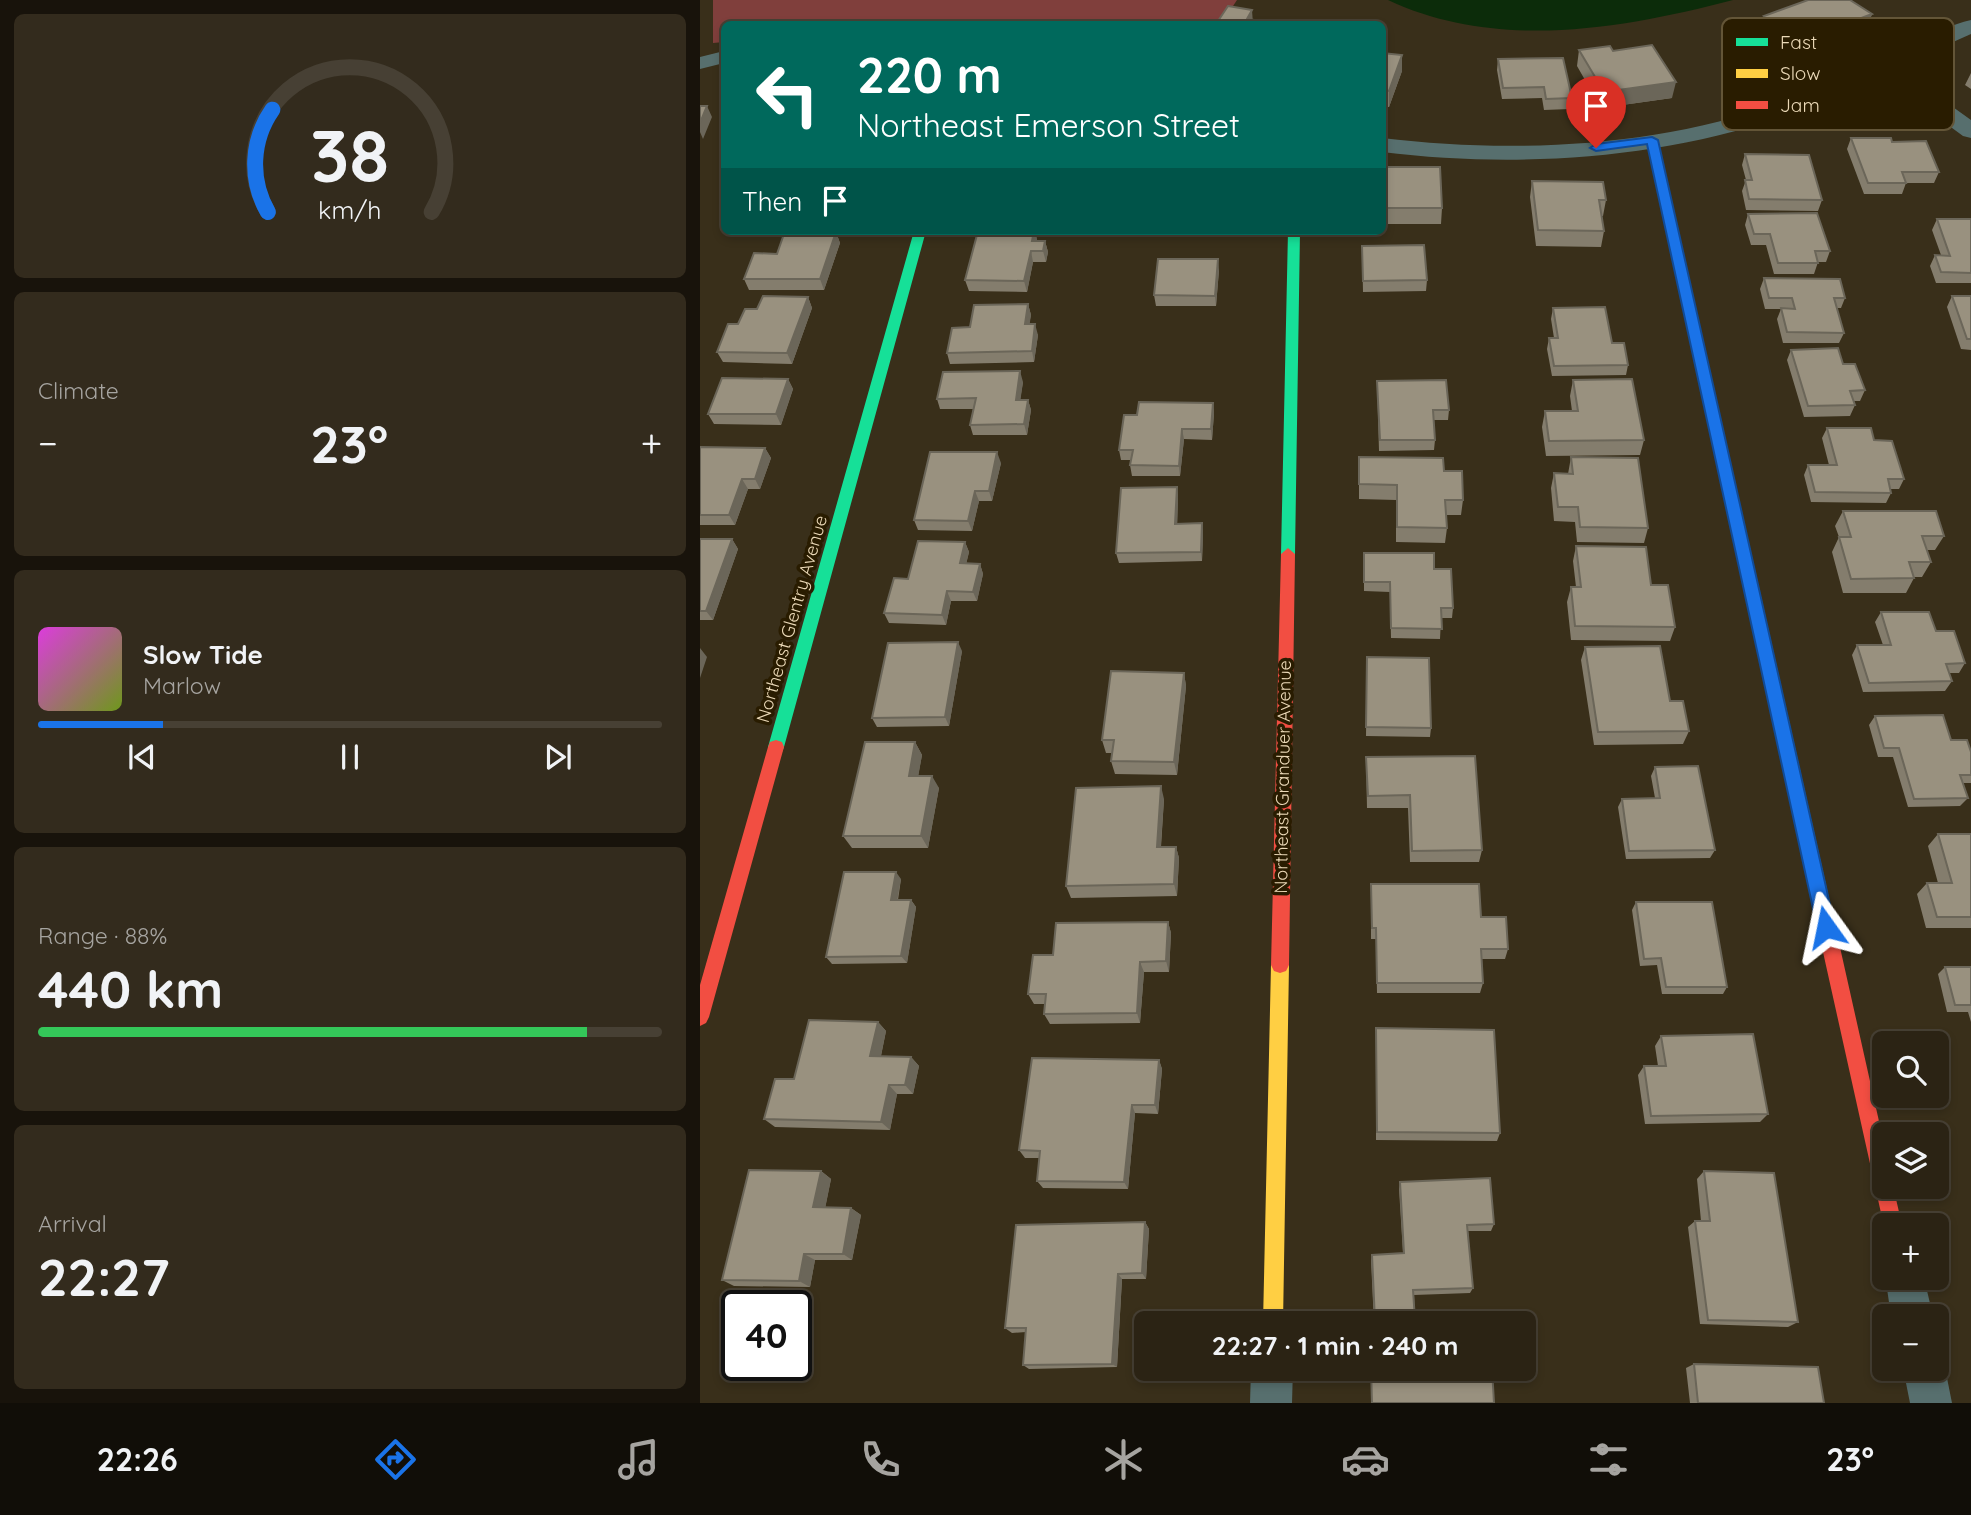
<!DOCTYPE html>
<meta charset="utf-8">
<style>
body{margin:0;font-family:Quicksand,sans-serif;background:#332b1d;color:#f1f3f6;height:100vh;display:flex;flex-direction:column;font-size:26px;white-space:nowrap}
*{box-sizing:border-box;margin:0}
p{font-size:23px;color:#a6a4a0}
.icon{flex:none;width:38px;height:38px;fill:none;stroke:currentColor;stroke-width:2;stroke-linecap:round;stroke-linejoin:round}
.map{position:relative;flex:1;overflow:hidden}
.panel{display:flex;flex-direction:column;gap:14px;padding:14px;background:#18130b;width:700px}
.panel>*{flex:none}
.banner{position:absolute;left:21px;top:21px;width:665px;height:214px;border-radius:10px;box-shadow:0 4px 10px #0003,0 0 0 2px #474034;background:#00695c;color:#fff;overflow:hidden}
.controls{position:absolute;left:1172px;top:1031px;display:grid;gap:14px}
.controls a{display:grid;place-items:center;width:77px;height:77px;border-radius:10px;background:#2b2314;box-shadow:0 4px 10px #0003,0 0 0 2px #474034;font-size:35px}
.speed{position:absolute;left:21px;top:1290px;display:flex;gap:14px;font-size:35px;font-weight:700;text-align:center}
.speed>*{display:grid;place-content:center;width:91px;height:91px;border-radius:50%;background:#2b2314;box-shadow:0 4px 10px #0003,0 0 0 2px #474034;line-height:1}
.speed .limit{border:4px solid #111;border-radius:10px;background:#fff;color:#111}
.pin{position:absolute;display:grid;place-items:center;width:60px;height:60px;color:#fff;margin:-72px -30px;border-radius:50% 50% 50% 0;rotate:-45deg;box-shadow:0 0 7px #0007}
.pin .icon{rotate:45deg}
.me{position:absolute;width:77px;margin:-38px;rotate:348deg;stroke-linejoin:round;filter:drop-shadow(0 0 5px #0008)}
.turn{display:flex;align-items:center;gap:24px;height:147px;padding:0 21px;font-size:32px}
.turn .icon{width:91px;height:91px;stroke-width:2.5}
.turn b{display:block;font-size:49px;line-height:60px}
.then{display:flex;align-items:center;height:66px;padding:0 21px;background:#0003;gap:14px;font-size:26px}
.big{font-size:52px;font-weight:800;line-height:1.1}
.panel .widget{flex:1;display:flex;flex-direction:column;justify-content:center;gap:10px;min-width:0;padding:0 24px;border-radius:10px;background:#332b1d}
.panel .dial{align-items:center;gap:0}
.dial svg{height:182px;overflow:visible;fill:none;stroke:#474034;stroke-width:7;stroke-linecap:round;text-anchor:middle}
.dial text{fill:#f1f3f6;stroke:none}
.song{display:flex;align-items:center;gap:21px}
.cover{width:84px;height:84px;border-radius:10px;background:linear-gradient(135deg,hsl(300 70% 55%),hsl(80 70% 35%))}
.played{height:7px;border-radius:4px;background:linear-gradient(90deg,#1a73e8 20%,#474034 20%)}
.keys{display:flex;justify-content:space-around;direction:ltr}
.heat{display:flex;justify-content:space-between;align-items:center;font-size:38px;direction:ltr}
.charge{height:10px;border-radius:5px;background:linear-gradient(90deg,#34c759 88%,#474034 0)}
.trip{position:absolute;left:434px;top:1311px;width:402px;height:70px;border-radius:10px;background:#2b2314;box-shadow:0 4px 10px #0003,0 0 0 2px #474034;font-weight:800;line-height:70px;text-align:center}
.menu{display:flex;height:112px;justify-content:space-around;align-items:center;background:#110e08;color:#a6a4a0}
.menu .icon{width:49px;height:49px}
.menu .on{color:#1a73e8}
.menu b{font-size:32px;color:#f1f3f6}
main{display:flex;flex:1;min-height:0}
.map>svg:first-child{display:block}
</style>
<main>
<section class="panel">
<div class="widget dial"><svg viewBox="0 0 100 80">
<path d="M14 69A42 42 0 1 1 86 69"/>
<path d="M14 69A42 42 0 0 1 16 24" stroke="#1a73e8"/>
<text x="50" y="56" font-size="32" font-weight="700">38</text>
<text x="50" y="72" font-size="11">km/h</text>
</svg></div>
<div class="widget"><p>Climate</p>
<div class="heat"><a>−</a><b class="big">23°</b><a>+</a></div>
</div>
<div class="widget">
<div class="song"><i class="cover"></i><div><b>Slow Tide</b><p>Marlow</p></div></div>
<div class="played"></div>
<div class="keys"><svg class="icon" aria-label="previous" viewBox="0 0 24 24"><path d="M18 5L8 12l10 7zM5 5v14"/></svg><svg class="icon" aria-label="pause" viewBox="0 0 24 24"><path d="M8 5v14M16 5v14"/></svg><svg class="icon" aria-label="next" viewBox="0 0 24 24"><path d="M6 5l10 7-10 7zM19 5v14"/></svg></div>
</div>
<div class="widget"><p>Range · 88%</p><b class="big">440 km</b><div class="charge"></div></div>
<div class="widget"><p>Arrival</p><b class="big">22:27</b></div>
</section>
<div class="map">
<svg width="1271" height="1403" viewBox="0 0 1271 1403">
<rect width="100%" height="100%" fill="#392f1a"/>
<path fill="#803f3c" d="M13,0H537L521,24H24V42L13,43Z"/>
<path fill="#0c2c0a" d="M688,0H1033C922,29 796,51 688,0Z"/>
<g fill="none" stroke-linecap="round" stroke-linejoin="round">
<path fill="#576f6e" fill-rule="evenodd" d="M1271,20V34L1197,67L1271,120V138L1263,136L1180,75C1154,86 1129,100 1102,110C970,159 821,169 682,152V138C816,154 959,147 1086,101C1131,84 1174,61 1217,42C1235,34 1252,24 1271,20Z
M24,51V63L0,69V57Z
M1185,1275L1224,1278L1233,1316H1191Z
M1237,1352L1245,1368L1252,1403H1210L1203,1368H1237Z
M551,1368H593L592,1403H550Z"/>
<path fill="#16e098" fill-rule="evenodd" d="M214,231H226L84,747L82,752L76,754L70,752L68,747Z
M588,231H600L595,554L588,560L581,554Z
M1009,392L1016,397L1135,925L1132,931L1126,933L1120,931L1117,925L1002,397Z"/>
<path fill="#ffcf43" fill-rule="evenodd" d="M952,137L958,140L1016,397L1009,402L1002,397L946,140Z
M580,957L586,959L589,965L583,1323H563L571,965L574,959Z"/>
<path fill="#f24e42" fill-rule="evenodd" d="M588,548L595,554L589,965L586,971L580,973L574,971L571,965L581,554Z
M76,740L82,742L84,747L9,1017L6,1023L0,1026V985L68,747L70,742Z
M1126,917L1132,919L1135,925L1185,1148V1186H1193L1202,1225H1185V1231L1117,925L1120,919Z"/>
</g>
<path fill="#847d6d" d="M1172,14L1166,30L1075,65L1048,46L1053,30L1062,26L1064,16Z
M879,50L913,51L972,98L901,108L877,66Z
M682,53L702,55V71L689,107H682Z
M798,59L872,98L870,109L844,110L842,98L802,99L797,70Z
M1271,73V89L1265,85Z
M1151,138L1192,142L1239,172L1234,183H1206L1202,194H1164L1147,149Z
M1045,154L1122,200L1118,211L1046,210L1042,191L1046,180L1042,165Z
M682,167L742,208L741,224H682Z
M832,181L906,200L903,216H902L904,231L901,247L836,246L830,197Z
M1048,214L1130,251L1126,262H1118L1114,274H1074L1066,245H1051L1045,225Z
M1237,219H1271V283H1236L1230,266L1235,255H1241L1232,230Z
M278,231H335L337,241H345L348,252L346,262H333L327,292L269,291L265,280Z
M136,232L140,243L124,290H49L44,279L77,254Z
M662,246L727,280L726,291L663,292Z
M519,270L516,306H456L454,295Z
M1064,278L1145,298L1141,308H1137L1144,333L1139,343H1083L1077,319L1081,309H1065L1060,289Z
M1252,296H1271V350L1261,349L1247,307Z
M108,297L112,308L92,364L23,362L17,352L38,324L57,309Z
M328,304L331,315L329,324L338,335L334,362L250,364L247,353L270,327Z
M853,308L912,343L928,365L926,375L852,376L847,349L849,338H854L851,319Z
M1091,350L1143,364L1165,390L1160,401H1154L1155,405L1150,416L1104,417L1087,360Z
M88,379L93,389L81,425L14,424L8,414Z
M873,380L944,440L940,455L846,456L842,427L845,411H872L870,396Z
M677,381L749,410L748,420H733L735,440L734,450L679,451Z
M323,382L320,400H328L331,410L327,435H273L270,425L273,409H240L237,399Z
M513,403L514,413L512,440L484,439L480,476H432L430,465L431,460H421L419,450L437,415Z
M1127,428L1174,440L1204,479L1199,489H1190L1191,493L1186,503L1111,502L1104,475L1108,465H1129L1122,438Z
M0,447L65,448L71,458L60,489H48L35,525H0Z
M659,457L744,471L763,500L761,515H746L747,528L745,543L696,542V500L659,499Z
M871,457L948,528L944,543L877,542L875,522L854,521L851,488L854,473L868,474Z
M301,463L292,501H279L272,531L218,530L214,520Z
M477,487L478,497L477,524L502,523L503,534L502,561L419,563L416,553Z
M1143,511L1244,536L1235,550H1227L1231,562L1222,577H1214V578L1206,593H1143L1132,552L1139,537L1135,526Z
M0,539H32L38,549L13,620H0Z
M265,542L269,552L266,564H280L283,574L277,601H251L246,625L189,623L184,613L208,579Z
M876,546L951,585L975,627L970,641L871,640L867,602L871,587H876L873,561Z
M664,553L734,569L753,608L752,618H741L740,639L691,638L690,592L664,591Z
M1181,612L1236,631L1265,663L1259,673H1249L1252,681L1245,691L1163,692L1152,655L1157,645H1183L1175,622Z
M885,647L970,701L989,731L983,744L894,745L881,660Z
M262,651L249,726L177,727L172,718Z
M667,657L731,728L730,737L666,736Z
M484,673L486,686L477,775L415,774L411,761L412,753H406L402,740Z
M1175,716L1251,740L1271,752V783H1263L1268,798L1260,806L1208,807L1193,757H1178L1169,725Z
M215,742L222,755L218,776L239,788L228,848H152L143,836Z
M666,757L782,850L779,862H710L708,808H667Z
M955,767L1015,850L1010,858L926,859L918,807L922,799L955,798L951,776Z
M464,799L461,847H476L479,858L477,896L371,898L366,886Z
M1238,834H1271V928H1226L1217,894L1227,883H1238L1228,846Z
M201,879L198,900H211L216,907L207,963L132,964L126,957Z
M671,884L781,917L808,949L805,959H782L783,983L780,993H677L676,939H671Z
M936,902L1027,987L1023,994H962L957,965L940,966L932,910Z
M468,922L471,933L469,972H444L440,1023L350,1024L344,1014L345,1004H334L328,994L353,955Z
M1245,967H1271V1022L1268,1012H1247L1238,974Z
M178,1022L186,1031L181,1056L211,1057L219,1066L213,1094H197L190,1130L75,1127L64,1119L94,1079Z
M676,1028L800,1133L797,1141L676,1140Z
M961,1036L1068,1114L1060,1122L945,1124L938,1075L944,1066H958L955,1046Z
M459,1060L462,1069L458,1114L435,1113L428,1189L343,1188L337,1181L340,1158H325L319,1150Z
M121,1171L131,1179L125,1208H151L161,1215L152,1260H115L110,1287L34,1286L22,1280Z
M1004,1171L1098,1322L1088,1327L1000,1324L988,1227L995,1221H1001L997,1179Z
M700,1182L794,1224L791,1231H768L773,1288L770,1293L714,1295L715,1320L714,1323H674L671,1260L672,1255L703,1253L699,1189Z
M445,1222L449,1229L446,1279H422L417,1367L329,1369L323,1365L326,1332L312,1333L305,1328Z
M994,1364L1124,1403H990L986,1368Z"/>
<path fill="#6b6659" d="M552,10L553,24L547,19Z
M1172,14L1166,30L1075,65L1079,49Z
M702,55V71L689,107V91Z
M976,82L972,98L901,108L904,92Z
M7,106L12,117L3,139L0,132V123Z
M334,231H335L337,239L334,251L332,241Z
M136,232L140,243L124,290L120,279Z
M345,241L348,252L346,262L343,251Z
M331,251L333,262L327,292L324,281Z
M518,259L519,270L516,306L515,296Z
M108,297L112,308L92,364L87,353Z
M328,304L331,315L328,335L325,324Z
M335,324L338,335L334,362L332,351Z
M320,371L323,382L319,410L316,400Z
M88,379L93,389L81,425L76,414Z
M328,400L331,410L327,435L324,424Z
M513,403L514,413L512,440L511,429Z
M482,429L484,439L480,476L479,466Z
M65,448L71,458L60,489L55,479Z
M297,452L301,463L292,501L289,491Z
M42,479L48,489L35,525L29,515Z
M477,487L478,497L477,534L475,524Z
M275,491L279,501L272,531L268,521Z
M502,523L503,534L502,561L501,552Z
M32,539L38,549L13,620L6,611Z
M265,542L269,552L264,573L260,563Z
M280,564L283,574L277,601L273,592Z
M247,591L251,601L246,625L242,615Z
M258,642L262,651L249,726L245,717Z
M0,648L7,657L0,678Z
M484,673L486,686L477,775L474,762Z
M215,742L222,755L216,789L209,776Z
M232,776L239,788L228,848L221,836Z
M461,786L464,799L460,858L457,847Z
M476,847L479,858L477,896L474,884Z
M196,872L201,879L196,907L191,900Z
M211,900L216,907L207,963L201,956Z
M468,922L471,933L469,972L466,961Z
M440,962L444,972L440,1023L437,1013Z
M178,1022L186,1031L179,1065L170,1056Z
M211,1057L219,1066L213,1094L205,1085Z
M459,1060L462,1069L458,1114L455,1105Z
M189,1085L197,1094L190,1130L181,1122Z
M432,1105L435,1113L428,1189L424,1182Z
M121,1171L131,1179L124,1214L113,1207Z
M151,1208L161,1215L152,1260L143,1254Z
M445,1222L449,1229L446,1279L442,1273Z
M104,1254L115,1260L110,1287L99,1281Z
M418,1274L422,1279L417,1367L412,1364Z"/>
<path fill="#99917f" stroke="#6b6659" stroke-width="2" d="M1108,0H1150L1172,14L1079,49L1053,30L1073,22L1064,16Z
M528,6L552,10L547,19L583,24H516Z
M952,45L976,82L904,92L879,50L910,46L913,51Z
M682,53L702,55L689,91L682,90Z
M863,58L872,98L846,99L844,87L803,88L798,59Z
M0,106H7L0,123Z
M1151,138H1191L1192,142L1226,141L1239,172H1202L1206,183H1168Z
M1045,154L1109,155L1122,200L1049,199L1045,180H1052Z
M682,167H740L742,208H682Z
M832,181L903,182L906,200H899L904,231L838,230Z
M1117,213L1130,251H1115L1118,263H1078L1070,234H1054L1048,214Z
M1237,219H1271V273L1241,272L1235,255L1250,256Z
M85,231L136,232L120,279H44L54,253L77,254Z
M278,231H334L332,241H345L343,251H331L324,281L265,280Z
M724,245L727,280L663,281L662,246Z
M458,259H518L515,296L454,295Z
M1064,278L1140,279L1145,298H1134L1144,333L1087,332L1081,308L1095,309L1092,298H1069Z
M63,296L108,297L87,353L17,352L28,324H38L45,309H57Z
M1252,296H1271V339H1267Z
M328,304L325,324H335L332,351L247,353L252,328L270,327L274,305Z
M905,307L912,343H924L928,365L854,366L849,338H858L853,308Z
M1138,348L1143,364H1155L1165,390L1150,391L1155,405L1108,406L1091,350Z
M320,371L316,400H328L324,424L270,425L276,398L237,399L243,372Z
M22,378L88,379L76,414H8Z
M932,379L944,440L849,441L845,411H878L873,380Z
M746,380L749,410H733L735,440H680L677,381Z
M439,402L513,403L511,429H482L479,466L430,465L433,450H419L424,415H437Z
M1127,428H1171L1174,440L1192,441L1204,479H1188L1191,493L1115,492L1108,465H1137Z
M0,447L65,448L55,479H42L29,515H0Z
M230,452H297L289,491H275L268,521L214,520Z
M659,457L743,458L744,471H762L763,500H745L747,528L697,527V485L659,484Z
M871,457L938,458L948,528L880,527L878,507H858L854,473L873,474Z
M477,487L475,524L502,523L501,552L416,553L421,488Z
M1143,511H1236L1244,536H1222L1231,562H1209L1214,578L1151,579L1139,537H1151Z
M0,539H32L6,611H0Z
M218,541L265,542L260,563L280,564L273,592L247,591L242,615L184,613L194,578L208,579Z
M876,546L946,547L951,585H968L975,627L875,626L871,587H881Z
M664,553H734V569H751L753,608H741L742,629L691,628L690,582H664Z
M1181,612H1229L1236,631H1254L1265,663L1246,664L1252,681L1169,683L1157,645H1191Z
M258,642L245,717L172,718L188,643Z
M960,646L970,701H983L989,731L898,732L885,647Z
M667,657L729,658L731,728L666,727Z
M411,671L484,673L474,762L411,761L414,740H402Z
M1243,715L1251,740H1267L1271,752V775H1260L1268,798L1214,799L1199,748H1184L1175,716Z
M165,742H215L209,776H232L221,836H143Z
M775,756L782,850L712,851L710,795L668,796L666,757Z
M998,766L1015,850L929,851L922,799L960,798L955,767Z
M461,786L457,847H476L474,884L366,886L376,788Z
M1238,834H1271V917H1237L1227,883H1252Z
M144,872H196L191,900H211L201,956L126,957Z
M671,884H779L781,917H806L808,949H781L783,983H677L676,928H672Z
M936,902H1012L1027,987H966L961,958L944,959Z
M468,922L466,961L440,962L437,1013L344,1014L346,994H328L333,955H353L356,923Z
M1245,967H1271V1005H1255Z
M109,1020L178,1022L170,1056L211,1057L205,1085H189L181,1122L64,1119L75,1079H94Z
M676,1028L794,1030L800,1133L677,1132Z
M1053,1034L1068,1114L951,1116L944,1066H966L961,1036Z
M332,1058L459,1060L455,1105H432L424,1182L337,1181L340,1151L319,1150Z
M49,1170L121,1171L113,1207L151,1208L143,1254H104L99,1281L22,1280Z
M1004,1171L1074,1173L1098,1322L1008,1320L995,1221H1010Z
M790,1178L794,1224L767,1225L773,1288L713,1290L715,1320L675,1321L672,1255L704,1253L700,1182Z
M445,1222L442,1273L418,1274L412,1364L323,1365L326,1328H305L316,1225Z
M994,1364L1118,1367L1124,1403H998Z
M671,1368H792L794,1403H672Z"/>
<path fill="#1a73e8" stroke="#114b97" stroke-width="2" d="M952,137L958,140L1135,927L1132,932L1126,935L1120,932L1117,927L947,144L896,151L890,148L896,144Z"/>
<g text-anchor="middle" stroke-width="7" stroke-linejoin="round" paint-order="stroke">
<g font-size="18" fill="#ebd9b7" stroke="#291c00">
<text transform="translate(92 619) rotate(-74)" y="6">Northeast Glentry Avenue</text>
<text transform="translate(583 777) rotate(-89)" y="6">Northeast Granduer Avenue</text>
</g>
</g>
<rect x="1022" y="18" width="232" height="112" rx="10" fill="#291c00" stroke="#635537" stroke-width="2"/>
<rect x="1036" y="38" width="32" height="8" fill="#16e098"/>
<rect x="1036" y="69" width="32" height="9" fill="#ffcf43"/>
<rect x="1036" y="101" width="32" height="8" fill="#f24e42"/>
<g font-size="19" fill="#ebd9b7">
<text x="1080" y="49">Fast</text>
<text x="1080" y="80">Slow</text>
<text x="1080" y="112">Jam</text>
</g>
</svg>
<div class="controls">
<a><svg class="icon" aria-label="search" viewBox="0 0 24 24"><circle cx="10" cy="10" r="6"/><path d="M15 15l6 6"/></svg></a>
<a><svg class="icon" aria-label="layers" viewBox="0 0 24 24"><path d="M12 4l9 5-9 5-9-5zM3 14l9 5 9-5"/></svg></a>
<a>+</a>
<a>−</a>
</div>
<div class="speed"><div class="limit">40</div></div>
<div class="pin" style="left:896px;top:148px;background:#d93025"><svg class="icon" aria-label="arrive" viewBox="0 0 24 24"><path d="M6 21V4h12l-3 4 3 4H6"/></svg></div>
<svg class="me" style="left:1126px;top:927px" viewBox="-20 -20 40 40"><path d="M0-17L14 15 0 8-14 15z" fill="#1a73e8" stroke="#fff" stroke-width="4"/></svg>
<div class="trip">22:27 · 1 min · 240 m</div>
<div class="banner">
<div class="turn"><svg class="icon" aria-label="left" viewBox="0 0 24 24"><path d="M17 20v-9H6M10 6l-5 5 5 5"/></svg><div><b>220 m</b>Northeast Emerson Street</div></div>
<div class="then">Then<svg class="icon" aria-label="arrive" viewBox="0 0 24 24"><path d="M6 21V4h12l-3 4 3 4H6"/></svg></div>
</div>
</div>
</main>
<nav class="menu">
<b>22:26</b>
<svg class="icon on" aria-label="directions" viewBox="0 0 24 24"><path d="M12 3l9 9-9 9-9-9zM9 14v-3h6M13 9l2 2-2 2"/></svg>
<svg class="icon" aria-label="music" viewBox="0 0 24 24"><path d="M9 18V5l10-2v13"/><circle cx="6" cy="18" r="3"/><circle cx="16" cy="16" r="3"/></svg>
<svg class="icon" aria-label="phone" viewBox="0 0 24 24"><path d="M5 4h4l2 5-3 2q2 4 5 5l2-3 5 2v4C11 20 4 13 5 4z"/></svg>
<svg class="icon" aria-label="climate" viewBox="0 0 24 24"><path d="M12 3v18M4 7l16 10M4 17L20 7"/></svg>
<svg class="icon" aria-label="car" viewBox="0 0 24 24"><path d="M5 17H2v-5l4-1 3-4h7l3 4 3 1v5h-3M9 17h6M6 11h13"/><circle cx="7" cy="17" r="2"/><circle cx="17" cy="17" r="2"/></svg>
<svg class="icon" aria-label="filters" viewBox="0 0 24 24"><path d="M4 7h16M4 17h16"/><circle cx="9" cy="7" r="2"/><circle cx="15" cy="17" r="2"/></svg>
<b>23°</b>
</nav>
